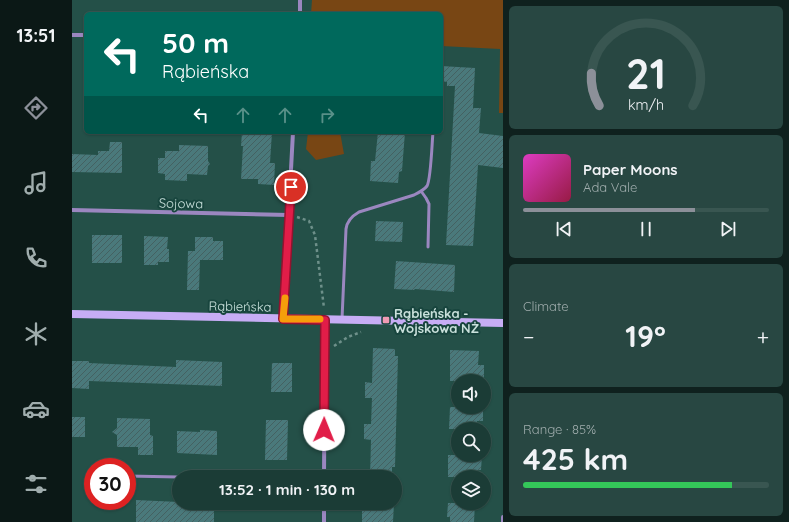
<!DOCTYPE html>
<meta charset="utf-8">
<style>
body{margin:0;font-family:Quicksand,sans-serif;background:#284742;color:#f1f3f6;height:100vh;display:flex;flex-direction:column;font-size:15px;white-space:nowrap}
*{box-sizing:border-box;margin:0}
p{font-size:13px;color:#a0adad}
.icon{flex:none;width:22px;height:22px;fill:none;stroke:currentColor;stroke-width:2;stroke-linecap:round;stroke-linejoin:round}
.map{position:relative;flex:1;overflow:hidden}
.sheet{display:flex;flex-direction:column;gap:6px;padding:6px;background:#0f211e;width:286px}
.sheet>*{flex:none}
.top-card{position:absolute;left:12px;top:12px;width:359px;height:122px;border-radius:6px;box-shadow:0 1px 3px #0004,0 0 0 1px #395651;background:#00695c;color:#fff;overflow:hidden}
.controls{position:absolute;left:379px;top:374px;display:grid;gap:8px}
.controls a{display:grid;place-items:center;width:40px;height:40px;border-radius:50%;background:#1b3c36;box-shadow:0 1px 3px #0004,0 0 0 1px #395651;font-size:20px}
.speed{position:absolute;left:12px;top:458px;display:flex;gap:8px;font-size:20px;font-weight:700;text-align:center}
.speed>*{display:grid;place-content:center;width:52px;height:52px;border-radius:50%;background:#1b3c36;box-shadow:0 1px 3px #0004,0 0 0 1px #395651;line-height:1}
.speed .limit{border:6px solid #d22;background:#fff;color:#111}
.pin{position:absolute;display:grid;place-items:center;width:34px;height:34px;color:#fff;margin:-17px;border:2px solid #fff;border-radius:50%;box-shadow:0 1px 4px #0007}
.me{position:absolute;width:44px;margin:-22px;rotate:1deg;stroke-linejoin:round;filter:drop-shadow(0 0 3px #0008)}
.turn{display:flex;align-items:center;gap:14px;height:84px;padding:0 12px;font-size:18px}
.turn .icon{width:52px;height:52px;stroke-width:2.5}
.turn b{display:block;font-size:28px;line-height:34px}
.lanes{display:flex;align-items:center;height:38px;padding:0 12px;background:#0003;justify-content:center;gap:20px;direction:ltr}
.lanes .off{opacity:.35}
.big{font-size:30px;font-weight:700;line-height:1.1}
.sheet .widget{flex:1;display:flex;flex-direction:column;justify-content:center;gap:6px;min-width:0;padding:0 14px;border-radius:6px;background:#284742}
.sheet .dial{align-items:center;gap:0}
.dial svg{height:104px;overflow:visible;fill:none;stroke:#395651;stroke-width:7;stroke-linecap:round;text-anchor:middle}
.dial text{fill:#f1f3f6;stroke:none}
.song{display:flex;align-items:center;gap:12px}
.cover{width:48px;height:48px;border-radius:6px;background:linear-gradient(135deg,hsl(310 70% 55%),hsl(340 70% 35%))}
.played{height:4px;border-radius:2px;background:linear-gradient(90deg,#8c9099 70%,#395651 70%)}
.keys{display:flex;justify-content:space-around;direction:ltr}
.heat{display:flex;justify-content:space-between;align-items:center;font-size:22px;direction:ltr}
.charge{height:6px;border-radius:3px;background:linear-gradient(90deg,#34c759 85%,#395651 0)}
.trip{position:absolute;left:100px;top:470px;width:230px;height:40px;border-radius:20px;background:#1b3c36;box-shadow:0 1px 3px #0004,0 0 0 1px #395651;font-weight:700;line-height:40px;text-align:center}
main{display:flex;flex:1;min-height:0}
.tab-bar{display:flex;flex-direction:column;width:72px;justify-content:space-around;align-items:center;background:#0b1816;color:#a0adad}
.tab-bar .icon{width:28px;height:28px}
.tab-bar .on{color:#8c9099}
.tab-bar b{font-size:18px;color:#f1f3f6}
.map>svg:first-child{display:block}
</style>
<main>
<nav class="tab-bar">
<b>13:51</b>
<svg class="icon on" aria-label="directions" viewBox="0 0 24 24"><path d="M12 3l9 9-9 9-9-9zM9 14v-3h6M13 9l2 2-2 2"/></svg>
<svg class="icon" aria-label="music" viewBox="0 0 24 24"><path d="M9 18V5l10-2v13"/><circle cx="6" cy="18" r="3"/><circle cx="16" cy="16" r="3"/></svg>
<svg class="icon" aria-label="phone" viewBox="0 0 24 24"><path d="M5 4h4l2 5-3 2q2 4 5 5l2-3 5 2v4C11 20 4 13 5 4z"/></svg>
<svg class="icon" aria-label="climate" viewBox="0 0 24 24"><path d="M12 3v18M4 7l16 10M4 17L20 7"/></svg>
<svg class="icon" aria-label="car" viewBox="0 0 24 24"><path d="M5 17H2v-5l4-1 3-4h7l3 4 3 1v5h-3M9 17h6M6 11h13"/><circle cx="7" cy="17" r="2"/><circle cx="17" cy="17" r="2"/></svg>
<svg class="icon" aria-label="filters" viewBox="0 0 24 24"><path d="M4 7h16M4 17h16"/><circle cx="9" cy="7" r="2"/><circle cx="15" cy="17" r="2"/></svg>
</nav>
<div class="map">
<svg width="431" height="522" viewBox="0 0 431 522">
<defs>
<pattern id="building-hatch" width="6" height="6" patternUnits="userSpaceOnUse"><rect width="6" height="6" fill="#4a797b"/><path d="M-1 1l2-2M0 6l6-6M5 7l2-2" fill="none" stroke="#446161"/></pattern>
</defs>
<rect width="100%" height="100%" fill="#245048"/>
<path fill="#784614" d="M240,0H431V113H427L428,49L369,46V14H239Z
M236,132H268L272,154L244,160L234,149Z"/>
<path fill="url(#building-hatch)" d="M369,66L403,68L401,108H409L407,133L431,136V168L406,165L401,246L374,245L383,86H375V82L369,81Z
M170,132H200L198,163H203L202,185L186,184V179H169L171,146H169Z
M306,132H333L330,171L327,172L326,183L298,181L299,161H303Z
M38,142H50V173L0,172V154L26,155V151H37Z
M107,145L136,146V161L138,164L136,166L135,175L115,174V181L93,180V174L86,173V158H93V151H107Z
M304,221L331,222L330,242L303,241Z
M20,235H50V263H20Z
M72,236L96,237L95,249H97V262H86V265H72Z
M123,237H141V241H151V260H128L127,290H115L116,251H123Z
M324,261L383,265L382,292L343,289L342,290L322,289Z
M301,348L323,349V356H326L323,467H320V477H298L299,440L292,439V424H299L300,398H293V382L300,383Z
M378,350L407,351L406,365H412V380H405V381H378Z
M104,360L150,362V386L17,381V389L0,388V361H17V363L104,367Z
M200,363H220V392H199Z
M378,407H411V421H405V429H377Z
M0,417H13V437H0Z
M45,418L78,419V435L81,436V455H66V447H45V435L40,432L45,428Z
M194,420H216L215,460H193Z
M128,430L145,431V455L105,453V431L128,432Z
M376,455H410L409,470H403V477H376Z
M64,500L107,502V503H120V510L142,511V522H64Z
M298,503H322L321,522H290V507H298Z
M376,503H403L402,522H378V517H375Z"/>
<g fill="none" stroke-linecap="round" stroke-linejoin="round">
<path stroke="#6e908a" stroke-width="2.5" stroke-dasharray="3 3" stroke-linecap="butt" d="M225,217L237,221L243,235L252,308
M262,346L276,337L289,332"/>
<path stroke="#9b87c0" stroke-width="3" d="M349,191L354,198L357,204L356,247
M270,319L274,229C275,221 280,216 287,212L342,195C346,193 352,190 355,186C359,179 360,142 361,132
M55,476L107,477"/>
<path stroke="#9b87c0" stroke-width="4" d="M228,14V0
M0,35H14
M0,210L217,215
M211,319L221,132
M252,477L253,319
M252,522V503
M431,522V517"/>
<path stroke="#c7adf5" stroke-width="8" d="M0,314L431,323"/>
</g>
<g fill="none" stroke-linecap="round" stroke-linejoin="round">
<defs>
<path id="route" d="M219,187L211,319L253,320L252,430"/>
</defs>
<use href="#route" stroke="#92132f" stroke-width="10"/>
<use href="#route" stroke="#e11d48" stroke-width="7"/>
<path stroke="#f59e0b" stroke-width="7" d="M213,298L211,319H248"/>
</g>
<rect fill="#f19ab4" stroke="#18453e" stroke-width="1.5" x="310" y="316" width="8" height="8" rx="2"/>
<g text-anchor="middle" stroke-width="4" stroke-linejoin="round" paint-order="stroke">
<g font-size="13" fill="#cae1dc" stroke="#18453e">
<text transform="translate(109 203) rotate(1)" y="5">Sojowa</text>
<text transform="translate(168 306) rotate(1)" y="5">Rąbieńska</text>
</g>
<g font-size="13" font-weight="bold" fill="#cae1dc" stroke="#18453e" text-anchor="start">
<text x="322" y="318">Rąbieńska -<tspan x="322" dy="15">Wojskowa NŻ</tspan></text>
</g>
</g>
</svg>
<div class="controls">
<a><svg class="icon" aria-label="sound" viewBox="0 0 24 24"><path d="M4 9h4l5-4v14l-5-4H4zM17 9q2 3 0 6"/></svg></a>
<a><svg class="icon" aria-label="search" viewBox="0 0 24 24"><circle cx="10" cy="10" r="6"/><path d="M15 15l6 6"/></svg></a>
<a><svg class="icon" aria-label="layers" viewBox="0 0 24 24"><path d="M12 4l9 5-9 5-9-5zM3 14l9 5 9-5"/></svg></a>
</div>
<div class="speed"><div class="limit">30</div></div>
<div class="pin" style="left:219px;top:187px;background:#d93025"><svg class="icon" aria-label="arrive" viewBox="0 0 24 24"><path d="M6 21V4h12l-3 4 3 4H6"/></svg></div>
<svg class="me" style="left:252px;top:430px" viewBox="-20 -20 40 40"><circle r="19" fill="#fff"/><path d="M0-13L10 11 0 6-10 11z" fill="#e11d48"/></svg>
<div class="trip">13:52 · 1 min · 130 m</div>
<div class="top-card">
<div class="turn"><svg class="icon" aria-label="left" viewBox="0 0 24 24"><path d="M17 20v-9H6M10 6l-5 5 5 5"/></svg><div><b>50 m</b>Rąbieńska</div></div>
<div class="lanes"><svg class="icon" aria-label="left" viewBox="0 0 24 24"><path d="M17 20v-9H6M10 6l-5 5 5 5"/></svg><svg class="icon off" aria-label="ahead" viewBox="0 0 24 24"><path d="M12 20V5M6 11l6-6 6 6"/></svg><svg class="icon off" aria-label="ahead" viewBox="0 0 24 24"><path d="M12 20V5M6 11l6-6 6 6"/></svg><svg class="icon off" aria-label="right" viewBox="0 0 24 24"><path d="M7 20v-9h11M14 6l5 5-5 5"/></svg></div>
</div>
</div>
<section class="sheet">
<div class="widget dial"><svg viewBox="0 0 100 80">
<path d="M14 69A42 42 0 1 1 86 69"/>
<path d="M14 69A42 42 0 0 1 8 44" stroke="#8c9099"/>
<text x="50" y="56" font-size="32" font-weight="700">21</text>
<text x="50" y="72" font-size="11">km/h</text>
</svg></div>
<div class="widget">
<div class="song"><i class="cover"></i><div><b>Paper Moons</b><p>Ada Vale</p></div></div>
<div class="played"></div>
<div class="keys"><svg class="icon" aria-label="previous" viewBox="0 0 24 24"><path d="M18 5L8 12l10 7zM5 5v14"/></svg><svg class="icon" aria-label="pause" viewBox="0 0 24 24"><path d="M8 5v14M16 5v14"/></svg><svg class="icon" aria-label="next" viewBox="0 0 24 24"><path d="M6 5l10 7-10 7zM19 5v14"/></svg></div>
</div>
<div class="widget"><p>Climate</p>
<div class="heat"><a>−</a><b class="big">19°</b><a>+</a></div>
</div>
<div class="widget"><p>Range · 85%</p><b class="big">425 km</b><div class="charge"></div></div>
</section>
</main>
